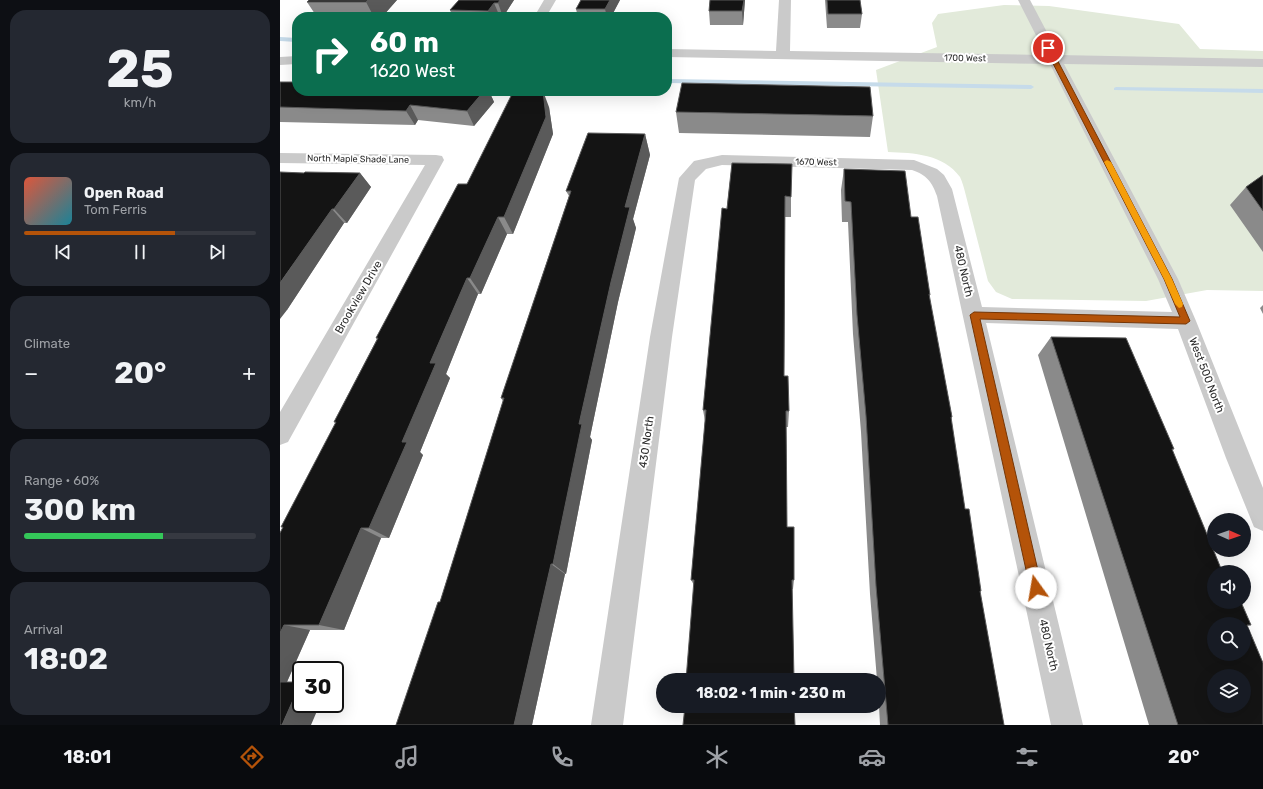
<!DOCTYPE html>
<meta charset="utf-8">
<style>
body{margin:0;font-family:Rubik,sans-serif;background:#242831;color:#f1f3f6;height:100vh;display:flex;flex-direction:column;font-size:15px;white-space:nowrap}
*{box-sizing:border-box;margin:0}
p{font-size:13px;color:#9ea1a6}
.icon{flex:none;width:22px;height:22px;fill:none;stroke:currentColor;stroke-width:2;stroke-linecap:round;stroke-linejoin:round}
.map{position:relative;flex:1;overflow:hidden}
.panel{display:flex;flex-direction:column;gap:10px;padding:10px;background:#0d0f14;width:280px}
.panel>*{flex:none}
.banner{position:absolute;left:12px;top:12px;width:380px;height:84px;border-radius:16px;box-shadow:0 4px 16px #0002;background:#0b6e4f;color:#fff;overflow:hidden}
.needle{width:26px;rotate:92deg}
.fabs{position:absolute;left:927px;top:513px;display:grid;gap:8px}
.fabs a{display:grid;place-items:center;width:44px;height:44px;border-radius:50%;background:#171b24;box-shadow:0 4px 16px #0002;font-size:20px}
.speed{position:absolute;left:12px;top:661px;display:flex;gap:8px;font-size:20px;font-weight:700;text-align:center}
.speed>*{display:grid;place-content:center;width:52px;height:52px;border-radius:50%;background:#171b24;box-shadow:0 4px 16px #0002;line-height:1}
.speed .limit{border:2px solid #111;border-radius:6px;background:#fff;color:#111}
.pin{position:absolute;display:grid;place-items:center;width:34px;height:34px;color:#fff;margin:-17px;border:2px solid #fff;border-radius:50%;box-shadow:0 1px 4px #0007}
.me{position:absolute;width:44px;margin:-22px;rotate:347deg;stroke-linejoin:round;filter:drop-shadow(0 0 3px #0008)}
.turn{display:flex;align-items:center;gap:14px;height:84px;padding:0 12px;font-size:18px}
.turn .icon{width:52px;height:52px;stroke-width:2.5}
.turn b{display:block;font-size:28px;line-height:34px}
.big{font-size:30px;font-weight:700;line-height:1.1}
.panel .card{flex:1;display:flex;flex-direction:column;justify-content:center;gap:6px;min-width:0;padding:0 14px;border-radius:16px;background:#242831}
.panel .dial{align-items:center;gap:0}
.dial b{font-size:52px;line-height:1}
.song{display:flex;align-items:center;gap:12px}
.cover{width:48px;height:48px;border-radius:6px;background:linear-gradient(135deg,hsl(10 70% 55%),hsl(190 70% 35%))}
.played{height:4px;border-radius:2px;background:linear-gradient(90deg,#b45309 65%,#363941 65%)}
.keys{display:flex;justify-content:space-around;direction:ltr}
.heat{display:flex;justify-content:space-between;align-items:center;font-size:22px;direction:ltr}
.charge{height:6px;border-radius:3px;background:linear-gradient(90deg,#34c759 60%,#363941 0)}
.trip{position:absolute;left:376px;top:673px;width:230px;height:40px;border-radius:20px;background:#171b24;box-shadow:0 4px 16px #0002;font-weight:700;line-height:40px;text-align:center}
.tabs{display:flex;height:64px;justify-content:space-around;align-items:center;background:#090b0e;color:#9ea1a6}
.tabs .icon{width:28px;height:28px}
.tabs .current{color:#b45309}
.tabs b{font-size:18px;color:#f1f3f6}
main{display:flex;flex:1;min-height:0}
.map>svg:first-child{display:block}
</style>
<main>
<section class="panel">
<div class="card dial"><b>25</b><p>km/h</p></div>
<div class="card">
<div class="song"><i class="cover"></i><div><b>Open Road</b><p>Tom Ferris</p></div></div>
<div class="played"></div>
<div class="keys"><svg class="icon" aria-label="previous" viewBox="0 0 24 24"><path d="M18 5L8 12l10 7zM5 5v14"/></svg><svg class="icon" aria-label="pause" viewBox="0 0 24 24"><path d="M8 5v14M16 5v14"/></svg><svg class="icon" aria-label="next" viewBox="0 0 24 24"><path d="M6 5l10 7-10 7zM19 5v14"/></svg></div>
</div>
<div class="card"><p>Climate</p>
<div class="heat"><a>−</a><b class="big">20°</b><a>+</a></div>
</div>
<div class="card"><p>Range · 60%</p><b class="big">300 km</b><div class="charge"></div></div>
<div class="card"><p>Arrival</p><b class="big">18:02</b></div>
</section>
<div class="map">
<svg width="983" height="725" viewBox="0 0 983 725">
<rect width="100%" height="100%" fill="#fff"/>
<path fill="#e2eada" d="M724,5L769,6L899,24L920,49L983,51V291L927,290L866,301L732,299L716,292L708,281L685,192C684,188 682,181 680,177C663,154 634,153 608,152L596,70L657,47L652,23L658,14Z"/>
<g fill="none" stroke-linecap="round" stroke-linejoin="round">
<path fill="#c6dbea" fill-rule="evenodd" d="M0,37L17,38V42L0,41Z
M387,79L751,85L754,87L751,89L387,83Z
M836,87L983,89V93L834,90V88Z"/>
<path fill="#cacaca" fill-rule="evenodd" d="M264,0H276L266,17H254Z
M499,0H511L510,51L766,55L738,0H750L779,55L983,59V67L784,64L898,279L916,321L983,488V531L974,527L946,458L898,329L706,323L803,725H771L657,196C652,182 647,175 632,170L442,165L426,169L415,180L392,337L343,725H311L370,337L399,178L414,161L442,155L634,160L657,169L664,175L672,189L702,307L892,312L878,279L770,64L387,57V49L496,51Z
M17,56V64L0,65V57Z
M0,153L156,155L162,156L164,160L8,442L0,445V412L145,165L0,163Z"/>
</g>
<path fill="#8a8a8a" d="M29,0H117L102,17H37L27,2Z
M179,0H234L223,17H173L170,10Z
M301,0H340L331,17H298L296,9Z
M430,0H465L463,25H430L429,11Z
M545,0H580L582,14L580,28H547Z
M0,82L209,91L214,102L194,126L138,120L135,125L0,122Z
M269,107L273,134L233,234H227L201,294H198L166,374L170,378L140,452L143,455L109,538H101L64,630H30L7,682L0,725L3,527H1L56,423L54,422L97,339L96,338L187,184Z
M396,112L593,116L590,137L399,133Z
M365,134L370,155L353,219L356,228L338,302L310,437L312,440L286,574H285L252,725H116L160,602L223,401L221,398L289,196L286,191Z
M452,163L511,197V217H505L504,376L509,411L508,427H506L507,527L514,580L513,589L414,585L411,580L425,421L423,410Z
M564,169L631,217L650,295L649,297L672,417L671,419L685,509L701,591L700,592L724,725H600L599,706V680H597L590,594L581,432L573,334L568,222H562L561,190Z
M24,173H80L91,187L67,223H64L7,310Z
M983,175V252L950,205L966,187Z
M983,305V314L980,308Z
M771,337L894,449L892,450L942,571L971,625L967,626L983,725H869L758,355Z"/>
<path fill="#5a5a5a" d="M88,0H117L102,17H94L86,2Z
M220,0H234L223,17L218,3Z
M330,0H340L331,17H327L325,9Z
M464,0H465L463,25L462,11Z
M214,3L220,17H210L208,11Z
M204,91H209L214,102L194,126L187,111Z
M263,91L269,107L273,134L233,234L224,217Z
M130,105L138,120L135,125L126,111Z
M365,134L370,155L353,219L356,228L338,302L310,437L312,440L286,574L273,564L299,424L345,207Z
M80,173L91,187L67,223L54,209Z
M52,209L64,223L7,310L0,319V283Z
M218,217L227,234L201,294L190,278Z
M187,278L198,294L166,374L170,378L140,452L143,455L109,538L89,528L122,442L150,363Z
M81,528L101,538L64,630L39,625Z
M271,564L285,574L252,725H234Z
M4,625L30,630L6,684H0V633Z
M21,682V704H40L31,725H2Z"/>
<path fill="#141414" stroke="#5a5a5a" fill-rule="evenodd" d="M29,0H88L86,2H27Z
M179,0H220L218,3H214L208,11L170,10Z
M301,0H330L325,9H296Z
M430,0H464L462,11H429Z
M547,0H580L582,14H548Z
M0,82H17V91H204L187,111L130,105L126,111L0,107Z
M402,83L590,87L593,116L396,112Z
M251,91H263L266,117L224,217H218L190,278H187L150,363H156L122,442H127L89,528H81L39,625H4L0,633V533L3,527H1L56,422H54L98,338H96L178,184H187L232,94Z
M308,133L365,134L345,207H350L331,282L299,424H302L273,564H271L234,725H116L158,602H160L224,398H221L291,191H286Z
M452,163L512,164L511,197L505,196L504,376H508L509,411H506L507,527H514V580H512L514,680H406L414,580H411L426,410H423L442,208L447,209Z
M564,169L625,171L631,217H638L650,295L649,294L672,417H671L685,509H689L701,591H700L724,725H608L596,586L586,416L577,315L571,202L565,201Z
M0,172L24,173L25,172L80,173L54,209H52L0,283Z
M983,175V211L966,187Z
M771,337L846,338L894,449H892L942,571L948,572H934V602H961L971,625H967L983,663V725H898ZM934,624H964V654H934ZM934,676H964V706H934Z
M0,682H21L2,725H0Z
M405,706H514L515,725H403Z"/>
<path fill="#b45309" stroke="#753606" d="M768,46L771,48L892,279L910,321L906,324L700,319L762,588L760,593L756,594L752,593L750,588L690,315L694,312L900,317L884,279L765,48Z"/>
<path fill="#f59e0b" d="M827,160L831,162L892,279L903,304L902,307L899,308L895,304L884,279L824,162Z"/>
<g text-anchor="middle" stroke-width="4" stroke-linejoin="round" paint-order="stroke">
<g font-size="9" fill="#2d2d2d" stroke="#fff">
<text transform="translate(685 58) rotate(1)" y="3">1700 West</text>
<text transform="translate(78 159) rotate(1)" y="3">North Maple Shade Lane</text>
<text transform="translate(536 162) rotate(1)" y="3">1670 West</text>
</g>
<g font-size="11" fill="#2d2d2d" stroke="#fff">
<text transform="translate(684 271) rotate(77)" y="4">480 North</text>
<text transform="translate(78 297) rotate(-60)" y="4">Brookview Drive</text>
<text transform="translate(927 375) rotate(69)" y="4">West 500 North</text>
<text transform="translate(366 442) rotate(-82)" y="4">430 North</text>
<text transform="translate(769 645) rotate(77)" y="4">480 North</text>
</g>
</g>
</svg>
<div class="fabs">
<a><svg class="needle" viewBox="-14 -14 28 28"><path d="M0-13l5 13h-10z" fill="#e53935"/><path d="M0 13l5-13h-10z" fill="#9ea1a6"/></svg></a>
<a><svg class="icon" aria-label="sound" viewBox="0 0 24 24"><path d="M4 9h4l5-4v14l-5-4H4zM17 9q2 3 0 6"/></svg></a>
<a><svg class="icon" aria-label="search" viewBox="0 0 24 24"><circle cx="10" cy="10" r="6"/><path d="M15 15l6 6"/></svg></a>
<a><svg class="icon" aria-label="layers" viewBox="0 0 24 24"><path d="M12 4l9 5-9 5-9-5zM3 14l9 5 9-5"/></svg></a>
</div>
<div class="speed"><div class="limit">30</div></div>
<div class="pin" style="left:768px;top:48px;background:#d93025"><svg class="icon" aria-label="arrive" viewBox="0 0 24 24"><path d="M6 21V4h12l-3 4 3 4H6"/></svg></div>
<svg class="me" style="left:756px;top:588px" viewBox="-20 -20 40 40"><circle r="19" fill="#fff"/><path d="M0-13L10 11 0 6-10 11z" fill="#b45309"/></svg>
<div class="trip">18:02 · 1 min · 230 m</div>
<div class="banner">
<div class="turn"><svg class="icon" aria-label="right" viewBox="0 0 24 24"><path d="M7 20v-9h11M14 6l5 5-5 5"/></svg><div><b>60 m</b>1620 West</div></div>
</div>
</div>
</main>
<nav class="tabs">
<b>18:01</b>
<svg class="icon current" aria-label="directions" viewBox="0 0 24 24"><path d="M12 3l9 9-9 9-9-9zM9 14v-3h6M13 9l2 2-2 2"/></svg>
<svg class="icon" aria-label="music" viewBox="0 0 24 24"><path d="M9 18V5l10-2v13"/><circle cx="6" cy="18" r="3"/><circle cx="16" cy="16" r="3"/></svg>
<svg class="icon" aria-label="phone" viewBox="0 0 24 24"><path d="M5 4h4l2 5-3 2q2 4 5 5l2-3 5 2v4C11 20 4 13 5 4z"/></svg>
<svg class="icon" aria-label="climate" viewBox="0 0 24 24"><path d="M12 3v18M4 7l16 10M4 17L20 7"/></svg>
<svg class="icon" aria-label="car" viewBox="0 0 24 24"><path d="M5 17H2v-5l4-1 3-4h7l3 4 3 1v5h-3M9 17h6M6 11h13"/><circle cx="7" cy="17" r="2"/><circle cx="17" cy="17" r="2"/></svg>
<svg class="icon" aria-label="filters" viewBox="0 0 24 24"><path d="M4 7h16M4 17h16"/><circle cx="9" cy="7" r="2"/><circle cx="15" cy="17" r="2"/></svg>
<b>20°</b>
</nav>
